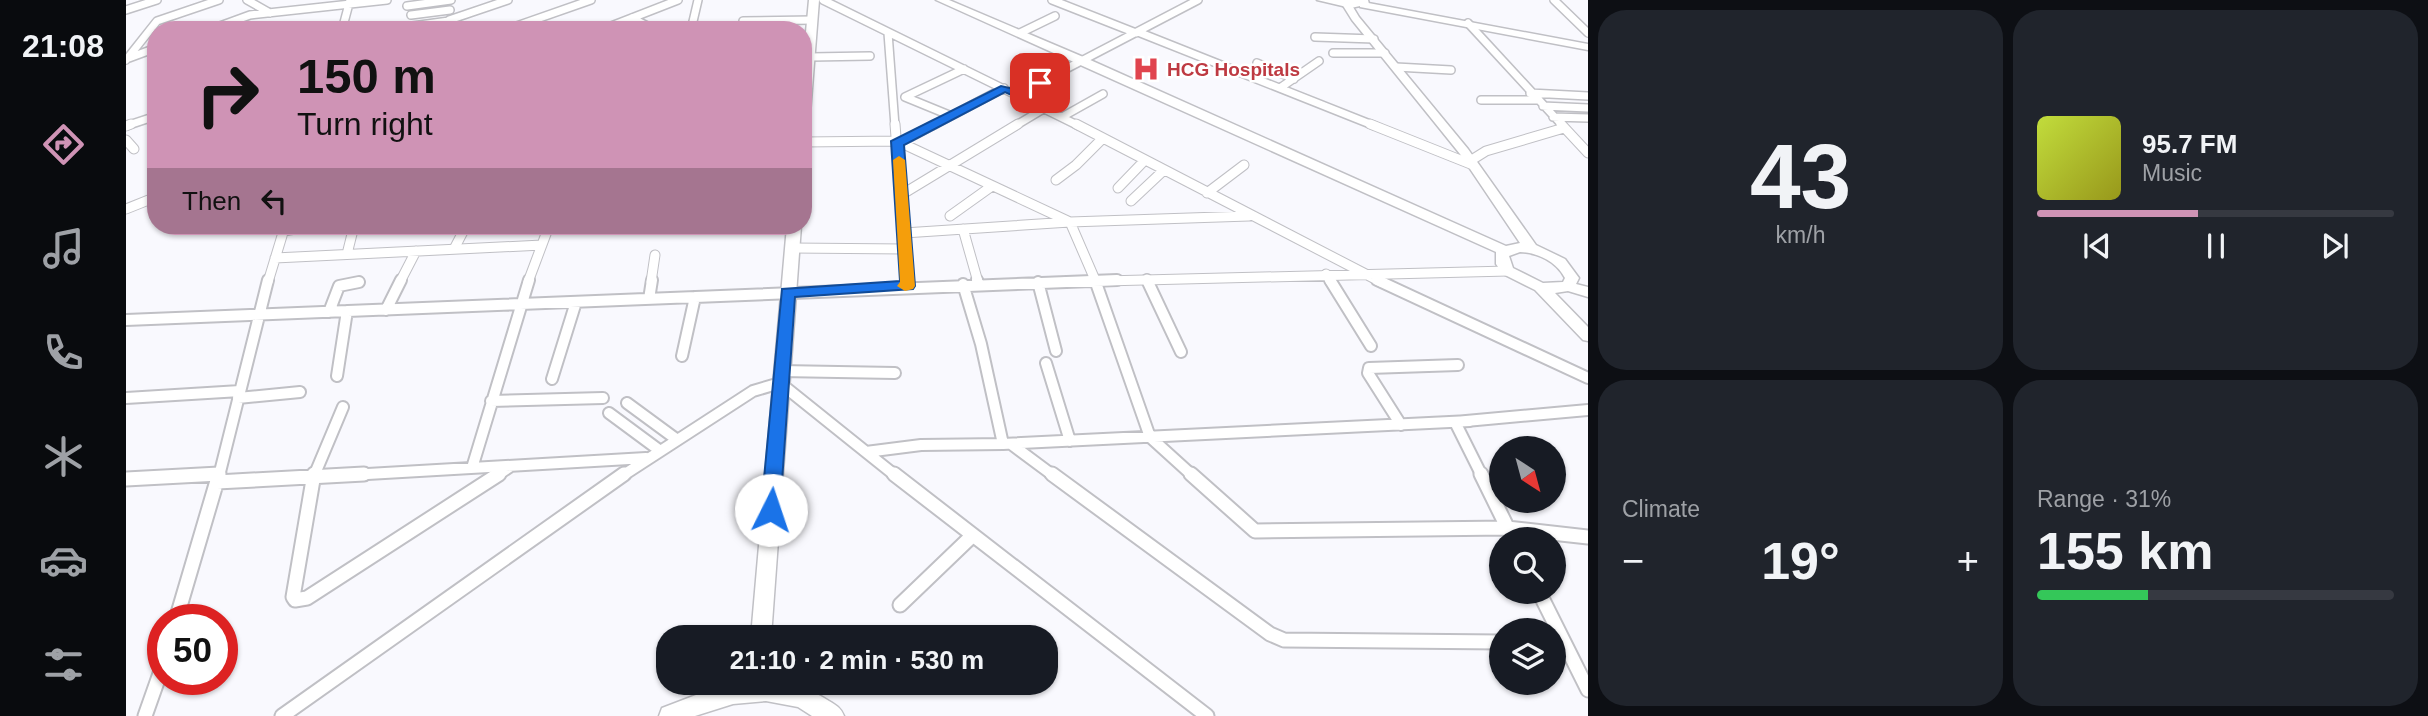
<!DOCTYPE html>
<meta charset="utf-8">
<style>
body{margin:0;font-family:Arial,sans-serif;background:#20242c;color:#f1f3f6;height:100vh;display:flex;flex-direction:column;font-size:26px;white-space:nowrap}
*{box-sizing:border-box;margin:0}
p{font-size:23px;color:#9ea1a6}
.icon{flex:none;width:38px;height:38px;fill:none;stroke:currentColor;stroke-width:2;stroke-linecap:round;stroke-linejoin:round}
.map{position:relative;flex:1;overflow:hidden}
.drawer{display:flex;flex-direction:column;gap:10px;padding:10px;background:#0d0f14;width:840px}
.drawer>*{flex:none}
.banner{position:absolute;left:21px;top:21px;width:665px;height:214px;border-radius:28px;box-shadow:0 2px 5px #0004;background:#cf93b5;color:#111;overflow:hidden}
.needle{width:46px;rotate:144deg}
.tools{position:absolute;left:1363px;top:436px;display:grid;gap:14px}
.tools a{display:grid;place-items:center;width:77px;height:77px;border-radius:50%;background:#171b24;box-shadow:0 2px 5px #0004;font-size:35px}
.speed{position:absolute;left:21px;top:604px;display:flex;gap:14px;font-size:35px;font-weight:700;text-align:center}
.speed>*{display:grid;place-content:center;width:91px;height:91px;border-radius:50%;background:#171b24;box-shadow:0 2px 5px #0004;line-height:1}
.speed .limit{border:10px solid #d22;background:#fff;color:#111}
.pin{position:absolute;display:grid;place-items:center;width:60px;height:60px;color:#fff;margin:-30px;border-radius:14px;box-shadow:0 4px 10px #0006}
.me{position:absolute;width:77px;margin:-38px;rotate:4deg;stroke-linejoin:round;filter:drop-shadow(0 0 5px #0008)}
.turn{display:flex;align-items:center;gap:24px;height:147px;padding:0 35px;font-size:32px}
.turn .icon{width:91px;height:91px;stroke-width:2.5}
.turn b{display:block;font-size:49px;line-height:60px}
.then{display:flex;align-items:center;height:66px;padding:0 35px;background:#0003;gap:14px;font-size:26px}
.big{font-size:52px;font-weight:600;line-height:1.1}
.drawer .card{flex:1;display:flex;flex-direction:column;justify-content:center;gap:10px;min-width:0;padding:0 24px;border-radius:28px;background:#20242c}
.drawer .dial{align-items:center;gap:0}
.dial b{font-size:91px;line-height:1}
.song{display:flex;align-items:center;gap:21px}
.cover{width:84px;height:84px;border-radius:10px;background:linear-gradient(135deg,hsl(70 70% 55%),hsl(60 70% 35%))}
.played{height:7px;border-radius:4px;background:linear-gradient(90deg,#cf93b5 45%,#363941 45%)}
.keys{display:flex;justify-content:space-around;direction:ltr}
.heat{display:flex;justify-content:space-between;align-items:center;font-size:38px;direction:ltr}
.charge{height:10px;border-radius:5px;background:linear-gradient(90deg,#34c759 31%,#363941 0)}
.drawer .tiles{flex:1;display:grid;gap:10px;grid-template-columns:repeat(2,1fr)}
.trip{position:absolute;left:530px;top:625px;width:402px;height:70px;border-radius:28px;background:#171b24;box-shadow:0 2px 5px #0004;font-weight:600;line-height:70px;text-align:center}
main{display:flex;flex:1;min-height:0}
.tab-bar{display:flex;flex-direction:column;width:126px;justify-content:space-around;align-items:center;background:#090b0e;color:#9ea1a6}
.tab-bar .icon{width:49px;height:49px}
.tab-bar .on{color:#cf93b5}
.tab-bar b{font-size:32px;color:#f1f3f6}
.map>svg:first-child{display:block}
</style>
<main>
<nav class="tab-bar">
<b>21:08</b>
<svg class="icon on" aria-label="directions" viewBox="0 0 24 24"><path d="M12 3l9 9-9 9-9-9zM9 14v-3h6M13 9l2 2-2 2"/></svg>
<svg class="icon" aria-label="music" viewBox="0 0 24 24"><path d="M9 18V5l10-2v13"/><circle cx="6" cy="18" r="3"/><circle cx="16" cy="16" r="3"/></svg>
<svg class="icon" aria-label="phone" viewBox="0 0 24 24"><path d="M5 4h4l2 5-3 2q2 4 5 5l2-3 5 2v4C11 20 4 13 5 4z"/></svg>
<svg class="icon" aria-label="climate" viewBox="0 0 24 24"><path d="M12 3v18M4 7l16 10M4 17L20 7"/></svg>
<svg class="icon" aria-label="car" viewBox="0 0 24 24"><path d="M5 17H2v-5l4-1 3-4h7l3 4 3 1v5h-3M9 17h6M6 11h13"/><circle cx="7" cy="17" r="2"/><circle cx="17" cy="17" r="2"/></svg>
<svg class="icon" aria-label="filters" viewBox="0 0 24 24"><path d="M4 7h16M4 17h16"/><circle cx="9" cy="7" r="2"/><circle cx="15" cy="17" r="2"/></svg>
</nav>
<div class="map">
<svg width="1462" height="716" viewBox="0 0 1462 716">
<rect width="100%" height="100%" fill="#f9f9fe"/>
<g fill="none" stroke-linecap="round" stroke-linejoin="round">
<defs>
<path id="street-far3" d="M121,0L144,13
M697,0L953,126
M926,0L1010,33
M1428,0L1462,33
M281,6L325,0
M0,10L31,0
M285,15L324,10
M506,18L529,30
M323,20L382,0
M617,21L687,20
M1342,23L1437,126
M279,27L323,21
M83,30L124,15L261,0
M216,30L224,0
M312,30L330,28
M379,30L465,0
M475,30L552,0
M565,30L572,0
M1012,32L1249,126
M762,33L769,126
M894,33L929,16
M1189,37L1248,39
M1207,53H1259
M685,57L744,56
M3,58L30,48
M0,60L31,21L93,0
M1131,63L1168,79
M1270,67L1325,70
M1154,88L1193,61
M1404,93L1462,96
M892,94L1072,0
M1355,100H1411
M1417,106L1462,108
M823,115L779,97L838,69
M936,117L977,94
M1427,117L1462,118
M0,126L30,116
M806,126L878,88
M889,126L919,108"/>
<path id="street-far2" d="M769,124L781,282
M950,124L1255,282
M1244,124L1347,165
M1435,124L1462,153
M0,126L5,124
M0,140L8,149
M677,142L771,141L944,222L970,282
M775,142L809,124
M1344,161L1360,151L1438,128
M930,180L950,165L977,138
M992,188L1019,160
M1081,193L1118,165
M775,195L892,124
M1005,201L1038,170
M0,209L30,197
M824,216L866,186
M837,229L852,282
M158,231L187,226
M778,233L944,222L1123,216
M666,248L779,249
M328,249L340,226
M221,254L228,226
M149,258L416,245
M1200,274L1205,282
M1021,279L1022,282
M142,282L159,226
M274,282L290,251
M402,282L423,226
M525,282L529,255
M939,282L1382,271"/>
<path id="street-far1" d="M781,280V286
M851,280L852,283
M969,280L1024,437L1067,476
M1021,280L1055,352
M1204,280L1245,346
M1251,280L1462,378
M912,282L930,351
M837,284L855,344L877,444
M523,299L526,280
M260,310L275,280
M203,312L213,286L233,282
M0,320L991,280
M556,356L569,297
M920,363L944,441
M655,371L769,373
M211,376L221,311
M426,379L450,302
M0,398L114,391
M112,398L174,392
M365,401L477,398
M501,403L550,439
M483,413L533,450
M1275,425L1242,373L1243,368L1332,365
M885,444L928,476
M740,452L770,476
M346,468L403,280
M65,476L93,474
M93,476L142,280
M188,476L217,407
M207,476L520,458
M370,476L385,466
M496,476L627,391L654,383L740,452L795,445L877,444L1344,421
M1356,476L1329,422L1462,410"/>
<path id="street" d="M188,474L167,597L169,600L181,598L373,474
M768,474L1081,716
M926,474L1144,634L1158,640L1376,642
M1065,474L1129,531L1381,528L1462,537
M1355,474L1387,539
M0,479L93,474
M91,482L238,474
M1413,592L1462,690
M774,605L847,535
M50,620L93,474
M19,716L37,665
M156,716L498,474"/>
<path id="secondary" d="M683,0H693L683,127L677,130V64Z
M810,0H823L962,59L1380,246L1394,243L1334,154L1226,20L1216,4L1224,2L1233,17L1342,149L1410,245L1439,259L1453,278L1450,284L1462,287V297L1442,291L1429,293L1462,327V341L1457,340L1409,290L1377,274L1370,264V252ZM1394,252C1412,253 1430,261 1439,278L1437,282L1417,283L1387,268L1383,256Z
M1237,2L1462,44V50L1234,7V3Z
M661,226H675L645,637H625Z
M604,682C642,682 669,679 703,701C710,705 715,708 718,716H686L672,707L640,701L607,704L569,716H533L536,708Z"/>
<path id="primary" d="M1191,0H1242L1243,4L1225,8Z"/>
</defs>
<use href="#street-far3" stroke="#c0c0c5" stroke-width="10"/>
<use href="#street-far2" stroke="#c0c0c5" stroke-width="11"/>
<use href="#street-far1" stroke="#c0c0c5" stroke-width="14"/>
<use href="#street" stroke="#c0c0c5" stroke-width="17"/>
<use href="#secondary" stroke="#c0c0c5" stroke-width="3"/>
<use href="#primary" stroke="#c0c0c5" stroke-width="3"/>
<use href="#street-far3" stroke="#fff" stroke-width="7"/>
<use href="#street-far2" stroke="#fff" stroke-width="9"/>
<use href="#street-far1" stroke="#fff" stroke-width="10"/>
<use href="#street" stroke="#fff" stroke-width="13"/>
<use href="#secondary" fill="#fff" fill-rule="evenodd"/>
<use href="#primary" fill="#fff" fill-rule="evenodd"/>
</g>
<path fill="#1a73e8" stroke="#114b97" stroke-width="2" d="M910,81L920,83L892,98L879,92L778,145L789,286L787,289L669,297L654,510L651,516L645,518L638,516L635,510L656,289L774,281L765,141L875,86L892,90Z"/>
<path fill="#f59e0b" d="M773,156L779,160L789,286L787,289L779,291L771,286L774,282L767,160Z"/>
<defs>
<symbol id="hospital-bare" viewBox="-9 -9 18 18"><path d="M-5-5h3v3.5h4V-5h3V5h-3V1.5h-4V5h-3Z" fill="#e0444e" stroke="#fff" stroke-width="2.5" paint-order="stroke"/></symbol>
</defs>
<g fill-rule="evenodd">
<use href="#hospital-bare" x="1001" y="50" width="38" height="38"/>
</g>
<g text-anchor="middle" stroke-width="5" stroke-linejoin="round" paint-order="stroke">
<g font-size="19" font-weight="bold" fill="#be3a42" stroke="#fff" text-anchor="start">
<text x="1041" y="76">HCG Hospitals</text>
</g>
</g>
</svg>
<div class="tools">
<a><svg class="needle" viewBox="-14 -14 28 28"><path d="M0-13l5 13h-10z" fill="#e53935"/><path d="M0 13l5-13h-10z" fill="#9ea1a6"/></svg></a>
<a><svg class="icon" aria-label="search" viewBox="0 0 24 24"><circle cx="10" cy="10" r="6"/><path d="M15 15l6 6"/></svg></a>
<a><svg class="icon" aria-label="layers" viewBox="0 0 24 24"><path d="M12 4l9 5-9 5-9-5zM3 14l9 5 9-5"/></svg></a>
</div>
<div class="speed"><div class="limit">50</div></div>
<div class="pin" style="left:914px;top:83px;background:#d93025"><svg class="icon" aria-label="arrive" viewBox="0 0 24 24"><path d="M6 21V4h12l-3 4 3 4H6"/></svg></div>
<svg class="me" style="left:645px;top:510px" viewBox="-20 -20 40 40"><circle r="19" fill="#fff"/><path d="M0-13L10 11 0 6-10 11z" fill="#1a73e8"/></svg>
<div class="trip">21:10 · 2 min · 530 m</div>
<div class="banner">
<div class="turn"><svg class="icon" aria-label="right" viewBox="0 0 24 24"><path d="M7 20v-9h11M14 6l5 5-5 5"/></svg><div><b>150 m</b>Turn right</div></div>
<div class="then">Then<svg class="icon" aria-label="left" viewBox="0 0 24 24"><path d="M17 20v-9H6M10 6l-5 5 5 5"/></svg></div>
</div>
</div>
<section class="drawer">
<div class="tiles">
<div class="card dial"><b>43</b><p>km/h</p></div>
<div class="card">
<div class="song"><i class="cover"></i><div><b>95.7 FM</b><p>Music</p></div></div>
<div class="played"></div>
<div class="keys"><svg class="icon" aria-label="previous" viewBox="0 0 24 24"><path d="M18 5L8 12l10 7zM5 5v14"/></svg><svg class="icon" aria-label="pause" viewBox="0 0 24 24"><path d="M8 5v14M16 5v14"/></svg><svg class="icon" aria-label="next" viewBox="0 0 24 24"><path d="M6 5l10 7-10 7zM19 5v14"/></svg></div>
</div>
<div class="card"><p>Climate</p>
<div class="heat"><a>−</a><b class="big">19°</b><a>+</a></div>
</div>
<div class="card"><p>Range · 31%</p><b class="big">155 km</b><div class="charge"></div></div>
</div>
</section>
</main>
